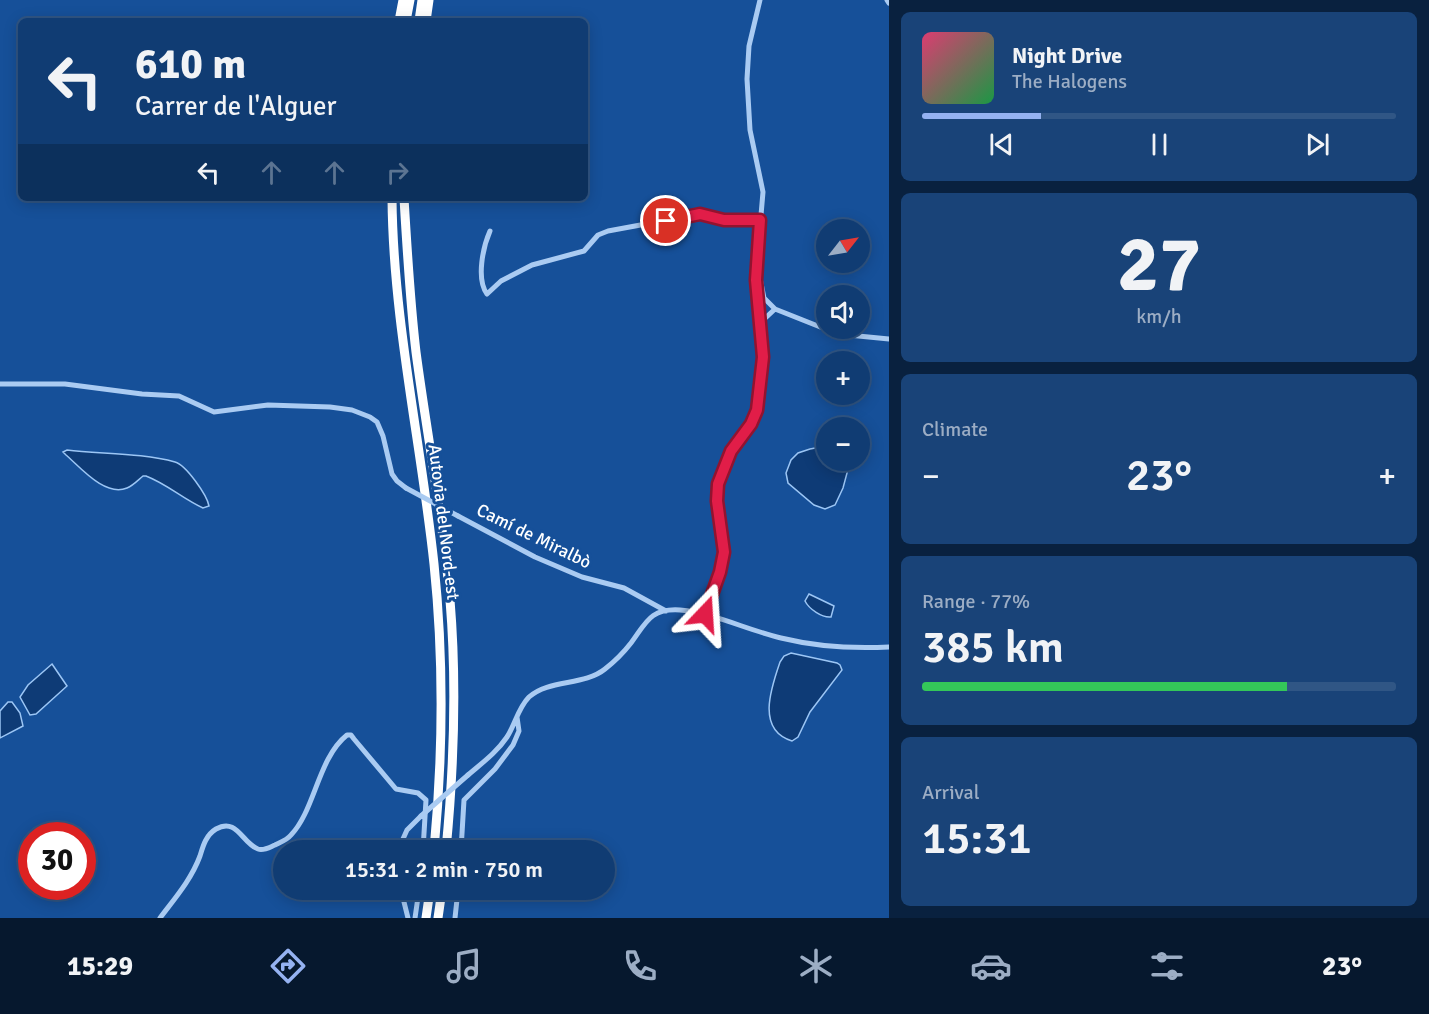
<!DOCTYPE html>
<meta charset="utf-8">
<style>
body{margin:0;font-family:Signika,sans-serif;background:#194378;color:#f1f3f6;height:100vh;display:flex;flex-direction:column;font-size:22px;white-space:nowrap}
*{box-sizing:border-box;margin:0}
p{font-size:20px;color:#9cadc4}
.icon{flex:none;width:33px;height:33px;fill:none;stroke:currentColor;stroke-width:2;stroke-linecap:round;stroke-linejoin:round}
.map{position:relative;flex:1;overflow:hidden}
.details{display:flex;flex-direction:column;gap:12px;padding:12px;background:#09213f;width:540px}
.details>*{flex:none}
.guide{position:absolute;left:18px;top:18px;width:570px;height:183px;border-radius:9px;box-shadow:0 3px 15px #0003,0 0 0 2px #305685;background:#103c73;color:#f1f3f6;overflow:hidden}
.needle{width:39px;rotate:59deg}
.controls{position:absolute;left:816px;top:219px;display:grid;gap:12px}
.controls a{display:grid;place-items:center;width:54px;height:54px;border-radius:50%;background:#103c73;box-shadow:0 3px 15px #0003,0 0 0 2px #305685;font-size:30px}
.speed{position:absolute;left:18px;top:822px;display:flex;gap:12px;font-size:30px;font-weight:700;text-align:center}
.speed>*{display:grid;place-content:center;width:78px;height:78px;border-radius:50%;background:#103c73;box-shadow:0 3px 15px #0003,0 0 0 2px #305685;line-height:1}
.speed .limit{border:9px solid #d22;background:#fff;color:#111}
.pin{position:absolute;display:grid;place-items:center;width:51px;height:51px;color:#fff;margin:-26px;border:3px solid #fff;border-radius:50%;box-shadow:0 2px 6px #0007}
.me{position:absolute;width:66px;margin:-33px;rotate:20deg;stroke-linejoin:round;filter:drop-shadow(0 0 4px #0008)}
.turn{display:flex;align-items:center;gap:21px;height:126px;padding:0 18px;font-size:27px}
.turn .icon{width:78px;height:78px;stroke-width:2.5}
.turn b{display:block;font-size:42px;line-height:51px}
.lanes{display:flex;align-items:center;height:57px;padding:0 18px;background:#0003;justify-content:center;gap:30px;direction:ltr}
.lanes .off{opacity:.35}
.big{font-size:45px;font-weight:600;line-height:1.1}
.details .card{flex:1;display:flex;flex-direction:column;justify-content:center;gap:9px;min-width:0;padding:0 21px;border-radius:9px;background:#194378}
.details .dial{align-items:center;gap:0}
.dial b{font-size:78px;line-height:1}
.song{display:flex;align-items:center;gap:18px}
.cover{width:72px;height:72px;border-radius:9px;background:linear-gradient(135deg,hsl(340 70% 55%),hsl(140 70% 35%))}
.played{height:6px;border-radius:3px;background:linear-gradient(90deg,#95b2f1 25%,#305685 25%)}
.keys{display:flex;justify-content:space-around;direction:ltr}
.heat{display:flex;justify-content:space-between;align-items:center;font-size:33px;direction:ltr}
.charge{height:9px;border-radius:4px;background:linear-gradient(90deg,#34c759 77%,#305685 0)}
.trip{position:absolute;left:273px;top:840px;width:342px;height:60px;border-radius:30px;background:#103c73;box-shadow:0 3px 15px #0003,0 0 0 2px #305685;font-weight:600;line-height:60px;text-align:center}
.tabs{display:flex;height:96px;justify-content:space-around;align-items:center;background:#06182e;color:#9cadc4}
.tabs .icon{width:42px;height:42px}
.tabs .active{color:#95b2f1}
.tabs b{font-size:27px;color:#f1f3f6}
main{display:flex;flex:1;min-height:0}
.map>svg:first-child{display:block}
</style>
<main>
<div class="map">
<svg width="889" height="918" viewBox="0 0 889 918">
<rect width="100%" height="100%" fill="#165099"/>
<path fill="#0e3b76" stroke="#9cc6f5" stroke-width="1.5" d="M826,446V460L850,461V462L843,488L835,505L825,509L814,505L788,483L786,473L791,460L798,453L810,449Z
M67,450C100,454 143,453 175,462C186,465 207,495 209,506L203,508C183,499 167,484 146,476H143C138,480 134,485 127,488C105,497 81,468 66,455L63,452Z
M809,594L834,606L831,617C822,618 809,609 805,601Z
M791,653L837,663L840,665L842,670L810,712L798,737L792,741C756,730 771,688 780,662L784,656Z
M52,664L67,686L36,714L30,715L20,697L28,685Z
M8,702H12L20,713L23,726L0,738V711Z"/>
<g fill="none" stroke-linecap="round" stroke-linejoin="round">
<path stroke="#aacbf2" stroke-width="5" d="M887,0L889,3
M490,231C483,247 476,279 487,294L501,281L532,265L584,251L598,235L608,231L700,214L724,220H760
M758,268L764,298L775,309L838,334L889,339
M760,323L775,309
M0,384H65L142,394L179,396L214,412L268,405L330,407L352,410L370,417L377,422L383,436L392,474L397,481L406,488
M458,516L535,557L582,577L624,588L666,611
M705,614L720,572L724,552L717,501L718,484L731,451L751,424L756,414L763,360L756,273L763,192L750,130L747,79L749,46L760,0
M468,775C482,763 497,752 507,737C515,725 518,708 529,697C549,679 584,686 605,669C614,662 624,652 631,643C646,623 650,608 680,610C714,613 747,630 781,638C818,647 851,649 889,647
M398,850L407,830L421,816
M461,850L464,800L495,769L513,745L519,731L517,717
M401,890L408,918
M160,918C175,898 191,880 200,856C203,846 206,835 216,829C237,817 242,843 258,849C264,851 270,847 275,845C281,842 287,840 291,835C315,810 318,758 347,735H351L354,739L396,789L418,793L426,800L423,850
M415,918L419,890
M455,918L458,890"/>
<path stroke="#fff" stroke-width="9" d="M399,21L403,0
M406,21L410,0
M419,21L422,0
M426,21L429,0
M392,198C393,321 421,442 434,564C444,660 443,755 434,850
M404,198C407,249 410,301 416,352C427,435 443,517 450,600C457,684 454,767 446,850
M426,918L430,890
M438,918L442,890"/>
<path stroke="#aacbf2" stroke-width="5" d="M406,488L458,516
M421,816L468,775"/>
</g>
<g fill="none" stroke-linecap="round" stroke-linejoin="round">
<defs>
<path id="route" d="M666,221L700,214L724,220H760L756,280L763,357L757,410L751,424L731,451L718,484L717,501L724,552L720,572L705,614"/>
</defs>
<use href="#route" stroke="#92132f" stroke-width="15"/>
<use href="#route" stroke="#e11d48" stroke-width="10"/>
</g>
<g text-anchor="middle" stroke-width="6" stroke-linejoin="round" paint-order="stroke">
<g font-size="18" fill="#fff" stroke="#165099">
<text transform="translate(444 522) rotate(83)" y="6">Autovia del Nord-est</text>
<text transform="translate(534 536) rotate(26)" y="6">Camí de Miralbò</text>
</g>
</g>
</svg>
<div class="controls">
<a><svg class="needle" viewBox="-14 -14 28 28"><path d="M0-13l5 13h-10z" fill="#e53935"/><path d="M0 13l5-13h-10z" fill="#9cadc4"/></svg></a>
<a><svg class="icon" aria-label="sound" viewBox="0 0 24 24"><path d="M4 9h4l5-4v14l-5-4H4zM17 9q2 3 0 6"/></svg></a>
<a>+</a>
<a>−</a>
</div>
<div class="speed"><div class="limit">30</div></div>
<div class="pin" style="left:666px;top:221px;background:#d93025"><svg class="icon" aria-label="arrive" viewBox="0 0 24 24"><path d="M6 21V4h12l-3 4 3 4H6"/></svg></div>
<svg class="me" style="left:705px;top:614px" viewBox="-20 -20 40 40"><path d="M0-17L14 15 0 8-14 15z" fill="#e11d48" stroke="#fff" stroke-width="4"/></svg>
<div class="trip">15:31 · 2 min · 750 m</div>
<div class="guide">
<div class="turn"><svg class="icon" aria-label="left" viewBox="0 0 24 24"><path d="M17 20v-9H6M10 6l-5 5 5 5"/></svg><div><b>610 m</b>Carrer de l'Alguer</div></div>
<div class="lanes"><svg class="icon" aria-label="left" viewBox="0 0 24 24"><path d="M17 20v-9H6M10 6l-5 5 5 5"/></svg><svg class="icon off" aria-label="ahead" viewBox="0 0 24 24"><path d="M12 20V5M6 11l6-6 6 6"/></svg><svg class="icon off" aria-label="ahead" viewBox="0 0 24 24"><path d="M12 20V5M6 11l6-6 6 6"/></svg><svg class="icon off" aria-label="right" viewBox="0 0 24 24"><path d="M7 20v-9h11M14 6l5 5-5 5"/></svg></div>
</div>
</div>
<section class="details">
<div class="card">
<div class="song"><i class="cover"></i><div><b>Night Drive</b><p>The Halogens</p></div></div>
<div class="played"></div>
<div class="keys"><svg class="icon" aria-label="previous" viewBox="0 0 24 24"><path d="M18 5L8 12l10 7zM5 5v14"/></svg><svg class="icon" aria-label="pause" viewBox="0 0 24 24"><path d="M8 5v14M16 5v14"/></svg><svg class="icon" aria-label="next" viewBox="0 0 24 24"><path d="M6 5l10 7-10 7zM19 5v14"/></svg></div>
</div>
<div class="card dial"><b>27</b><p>km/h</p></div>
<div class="card"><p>Climate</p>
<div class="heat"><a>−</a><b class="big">23°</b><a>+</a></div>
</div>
<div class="card"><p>Range · 77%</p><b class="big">385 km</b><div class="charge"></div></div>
<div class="card"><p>Arrival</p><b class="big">15:31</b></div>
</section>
</main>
<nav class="tabs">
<b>15:29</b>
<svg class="icon active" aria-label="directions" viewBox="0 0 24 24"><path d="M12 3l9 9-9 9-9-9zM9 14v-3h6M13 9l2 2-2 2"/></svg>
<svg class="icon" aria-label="music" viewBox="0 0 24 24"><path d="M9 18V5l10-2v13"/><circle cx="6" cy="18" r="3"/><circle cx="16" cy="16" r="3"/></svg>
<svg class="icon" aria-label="phone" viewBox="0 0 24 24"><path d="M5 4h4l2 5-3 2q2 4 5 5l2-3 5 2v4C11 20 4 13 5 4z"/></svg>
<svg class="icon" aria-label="climate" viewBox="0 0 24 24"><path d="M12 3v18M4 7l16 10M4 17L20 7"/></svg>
<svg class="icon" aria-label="car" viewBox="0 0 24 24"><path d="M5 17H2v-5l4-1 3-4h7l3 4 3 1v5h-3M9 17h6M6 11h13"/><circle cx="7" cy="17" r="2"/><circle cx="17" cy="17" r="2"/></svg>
<svg class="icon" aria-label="filters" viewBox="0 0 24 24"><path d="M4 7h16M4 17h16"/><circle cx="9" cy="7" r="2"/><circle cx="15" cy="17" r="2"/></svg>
<b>23°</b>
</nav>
